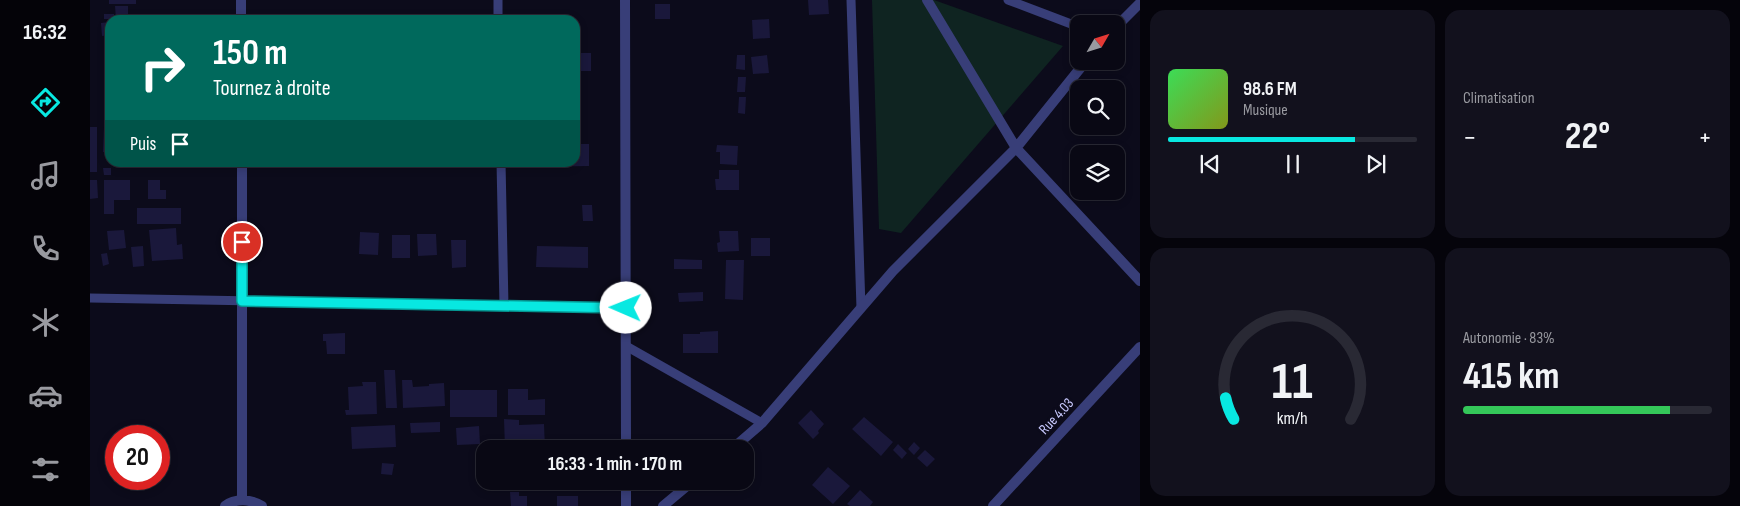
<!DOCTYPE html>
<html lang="fr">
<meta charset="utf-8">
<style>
body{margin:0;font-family:"Sofia Sans Condensed",sans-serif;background:#12111d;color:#f1f3f6;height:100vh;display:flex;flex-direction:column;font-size:19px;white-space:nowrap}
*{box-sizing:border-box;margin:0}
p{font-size:16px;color:#999aa0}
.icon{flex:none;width:28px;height:28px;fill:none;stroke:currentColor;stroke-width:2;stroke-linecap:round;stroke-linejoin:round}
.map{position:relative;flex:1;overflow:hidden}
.details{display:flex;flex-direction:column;gap:10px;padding:10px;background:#05040b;width:600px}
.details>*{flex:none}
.banner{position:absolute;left:15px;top:15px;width:475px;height:152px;border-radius:15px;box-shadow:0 2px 8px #0003,0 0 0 1px #292934;background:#00695c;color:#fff;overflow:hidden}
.needle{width:32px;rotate:51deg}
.controls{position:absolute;left:980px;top:15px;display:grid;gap:10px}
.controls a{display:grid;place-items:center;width:55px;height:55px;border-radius:10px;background:#090814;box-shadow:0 2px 8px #0003,0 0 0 1px #292934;font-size:25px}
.speed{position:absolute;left:15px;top:425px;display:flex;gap:10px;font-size:25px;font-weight:700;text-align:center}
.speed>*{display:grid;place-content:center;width:65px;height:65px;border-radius:50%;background:#090814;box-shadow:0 2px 8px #0003,0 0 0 1px #292934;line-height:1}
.speed .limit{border:8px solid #d22;background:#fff;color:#111}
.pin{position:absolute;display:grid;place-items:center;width:42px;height:42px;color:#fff;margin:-21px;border:2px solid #fff;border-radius:50%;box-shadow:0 1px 5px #0007}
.me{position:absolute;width:55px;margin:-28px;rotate:271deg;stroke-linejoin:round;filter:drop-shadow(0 0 4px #0008)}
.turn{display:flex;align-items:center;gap:18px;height:105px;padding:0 25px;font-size:22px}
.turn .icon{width:65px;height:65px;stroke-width:2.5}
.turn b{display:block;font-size:35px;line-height:42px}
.then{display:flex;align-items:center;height:48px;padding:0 25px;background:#0003;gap:10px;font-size:19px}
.big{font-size:38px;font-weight:700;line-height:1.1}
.details .card{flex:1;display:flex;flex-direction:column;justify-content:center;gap:8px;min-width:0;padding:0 18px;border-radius:15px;background:#12111d}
.details .dial{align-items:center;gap:0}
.dial svg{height:130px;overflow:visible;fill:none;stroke:#292934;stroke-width:7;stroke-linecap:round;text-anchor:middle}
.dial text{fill:#f1f3f6;stroke:none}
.song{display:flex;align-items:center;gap:15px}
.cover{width:60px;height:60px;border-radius:8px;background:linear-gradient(135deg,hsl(130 70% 55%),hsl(70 70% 35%))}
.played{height:5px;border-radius:2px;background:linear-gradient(90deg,#08e8e1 75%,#292934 75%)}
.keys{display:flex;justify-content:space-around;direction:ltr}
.heat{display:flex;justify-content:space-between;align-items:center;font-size:28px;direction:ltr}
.charge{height:8px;border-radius:4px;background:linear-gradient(90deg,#34c759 83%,#292934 0)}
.details .tiles{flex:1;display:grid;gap:10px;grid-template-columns:repeat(2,1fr)}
.trip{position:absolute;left:386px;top:440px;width:278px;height:50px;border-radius:15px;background:#090814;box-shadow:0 2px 8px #0003,0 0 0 1px #292934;font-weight:700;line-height:50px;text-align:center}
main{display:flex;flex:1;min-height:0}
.dock{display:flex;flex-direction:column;width:90px;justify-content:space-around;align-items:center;background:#040308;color:#999aa0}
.dock .icon{width:35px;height:35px}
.dock .on{color:#08e8e1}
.dock b{font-size:22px;color:#f1f3f6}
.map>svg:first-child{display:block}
</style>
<main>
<nav class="dock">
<b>16:32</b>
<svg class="icon on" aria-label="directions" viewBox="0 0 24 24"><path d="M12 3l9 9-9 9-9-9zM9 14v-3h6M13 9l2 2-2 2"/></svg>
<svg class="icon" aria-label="music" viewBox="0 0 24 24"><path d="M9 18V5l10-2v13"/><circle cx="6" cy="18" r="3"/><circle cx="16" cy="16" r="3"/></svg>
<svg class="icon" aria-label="phone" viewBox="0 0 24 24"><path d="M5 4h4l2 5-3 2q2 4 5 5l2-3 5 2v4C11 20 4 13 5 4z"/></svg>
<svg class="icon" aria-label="climate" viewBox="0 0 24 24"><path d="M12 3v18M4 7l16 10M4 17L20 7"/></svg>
<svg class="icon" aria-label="car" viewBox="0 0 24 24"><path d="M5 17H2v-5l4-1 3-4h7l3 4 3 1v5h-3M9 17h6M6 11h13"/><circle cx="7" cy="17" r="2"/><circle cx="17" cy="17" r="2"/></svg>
<svg class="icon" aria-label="filters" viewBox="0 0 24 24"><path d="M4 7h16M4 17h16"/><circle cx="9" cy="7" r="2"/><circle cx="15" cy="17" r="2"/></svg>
</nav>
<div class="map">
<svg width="1050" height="506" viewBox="0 0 1050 506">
<rect width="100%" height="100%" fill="#0c0b1b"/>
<path fill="#0f2421" d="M782,0H844L973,46L811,233L789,229Z"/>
<path fill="#1a183b" d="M19,0H46V4H19Z
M718,0H738L739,14L719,15Z
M565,4H580V19H565Z
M25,6H38V19H26Z
M14,14H24V19H14Z
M679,19L680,38L663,39L662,20Z
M19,22L20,35L12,36L11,23Z
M17,39H20V68H18Z
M485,53H501V71H485Z
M647,55H655V70L646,69Z
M677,55L679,73L663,74L661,57Z
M648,77H656L655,92H647Z
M649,97H656L655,114L648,113Z
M0,127H7V172H0Z
M14,127H20V153L13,152Z
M485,144H499V166L444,167V162H485Z
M627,145L648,146L647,165L630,164V152H626Z
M13,168H21V175H14Z
M629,170H649V190H626L625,179H629Z
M0,180H7L8,198L0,199Z
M14,180H40V200H24V214H14Z
M58,180H70V190H76V199H58Z
M492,205H502L503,221H493Z
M47,208H91V224H47Z
M86,228L87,245L92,244L93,259L62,261L59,230Z
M34,230L36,248L19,250L17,231Z
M629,231H648L649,251L628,252L627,243L630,242Z
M270,232L289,233L288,255L269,254Z
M327,234H346L347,255L328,256Z
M302,235H320V258H302Z
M661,238H680V256H661Z
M361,240H376V267L362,268Z
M53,246L54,266L43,267L41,247Z
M447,246L498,247V268L446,267Z
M17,253L19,264L13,266L11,254Z
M584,259L612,260V269H584Z
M636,260H654L653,300L635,299Z
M613,292V301L589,302L588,293Z
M628,331V353H593V334H610V332Z
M255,333V354H237L236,341H233V334Z
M294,370H305L307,408H296Z
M312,380H322L323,387L339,386V384L354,383L355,406L313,408Z
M272,382H286L287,414L256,415L255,410H259L258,387L273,386Z
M418,389H438V400L455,399V415H418Z
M360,390H407V417H360Z
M721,410L734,424L728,431L729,433L723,439L708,423Z
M774,417L803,442L791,456L762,429Z
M414,419L429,420V425L454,424L455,449H415Z
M350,422V432L321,433L320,423Z
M305,425L306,447L262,449L261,427Z
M389,426L390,444L367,445L366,428Z
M824,442L830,448L824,455L818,449Z
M808,444L817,453L812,459L803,450Z
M835,450L845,459L837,467L827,458Z
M292,463L304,464L302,475L291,474Z
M738,467L760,486L743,504L722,485Z
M770,490L783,502L780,506H760L757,504Z
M420,492H429V496H437V506H421Z
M467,496H488V506H467Z"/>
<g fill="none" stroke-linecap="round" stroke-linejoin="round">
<path stroke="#383e78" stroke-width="9" d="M408,0V20
M761,0L771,308
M918,0L989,27
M411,162L414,306
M0,298L536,308
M536,346L672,423"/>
<path stroke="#383e78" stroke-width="10" d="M151,0V20
M535,0L536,449
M837,0L926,148L1050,281
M1026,27L1050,3
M152,162V500
M642,449L672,423L803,271L926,148L996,61
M536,481V506
M135,506C145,498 161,499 172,506
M573,506L603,481
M903,506L1050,347"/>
</g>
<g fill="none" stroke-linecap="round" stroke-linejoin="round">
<defs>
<path id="route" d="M152,242V301L536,308"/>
</defs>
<use href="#route" stroke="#059792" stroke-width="12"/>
<use href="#route" stroke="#08e8e1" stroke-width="9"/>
</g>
<g text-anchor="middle" stroke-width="5" stroke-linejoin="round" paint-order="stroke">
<g font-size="15" fill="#c7c8fd" stroke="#0c0b1b">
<text transform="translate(966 416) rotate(-47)" y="5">Rue 4.03</text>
</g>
</g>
</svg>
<div class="controls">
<a><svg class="needle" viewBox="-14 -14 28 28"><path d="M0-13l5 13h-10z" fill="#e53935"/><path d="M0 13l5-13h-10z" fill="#999aa0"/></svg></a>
<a><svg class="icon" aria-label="search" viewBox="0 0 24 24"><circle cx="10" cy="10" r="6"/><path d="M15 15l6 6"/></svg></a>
<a><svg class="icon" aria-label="layers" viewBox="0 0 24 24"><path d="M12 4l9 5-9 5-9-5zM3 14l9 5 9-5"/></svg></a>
</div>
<div class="speed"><div class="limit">20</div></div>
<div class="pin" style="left:152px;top:242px;background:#d93025"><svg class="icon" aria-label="arrive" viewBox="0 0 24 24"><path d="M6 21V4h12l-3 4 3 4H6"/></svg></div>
<svg class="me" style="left:536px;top:308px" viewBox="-20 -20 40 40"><circle r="19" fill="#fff"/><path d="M0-13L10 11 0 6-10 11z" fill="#08e8e1"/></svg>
<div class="trip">16:33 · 1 min · 170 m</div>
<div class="banner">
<div class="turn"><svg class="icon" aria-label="right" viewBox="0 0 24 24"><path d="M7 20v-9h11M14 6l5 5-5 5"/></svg><div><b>150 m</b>Tournez à droite</div></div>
<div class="then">Puis<svg class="icon" aria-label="arrive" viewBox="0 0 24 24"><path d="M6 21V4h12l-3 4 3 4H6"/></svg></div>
</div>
</div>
<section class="details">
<div class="tiles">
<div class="card">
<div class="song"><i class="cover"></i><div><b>98.6 FM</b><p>Musique</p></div></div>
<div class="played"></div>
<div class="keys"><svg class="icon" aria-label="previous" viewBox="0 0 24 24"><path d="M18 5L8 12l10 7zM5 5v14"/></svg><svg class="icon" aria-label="pause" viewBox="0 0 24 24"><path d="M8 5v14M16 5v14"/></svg><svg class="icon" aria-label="next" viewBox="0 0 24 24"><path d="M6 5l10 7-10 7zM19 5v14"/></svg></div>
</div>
<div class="card"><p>Climatisation</p>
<div class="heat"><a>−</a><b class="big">22°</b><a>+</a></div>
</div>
<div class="card dial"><svg viewBox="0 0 100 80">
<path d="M14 69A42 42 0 1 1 86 69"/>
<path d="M14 69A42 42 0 0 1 9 56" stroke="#08e8e1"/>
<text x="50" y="56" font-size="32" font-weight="700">11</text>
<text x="50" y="72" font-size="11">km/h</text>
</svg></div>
<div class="card"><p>Autonomie · 83%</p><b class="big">415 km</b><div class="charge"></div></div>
</div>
</section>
</main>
